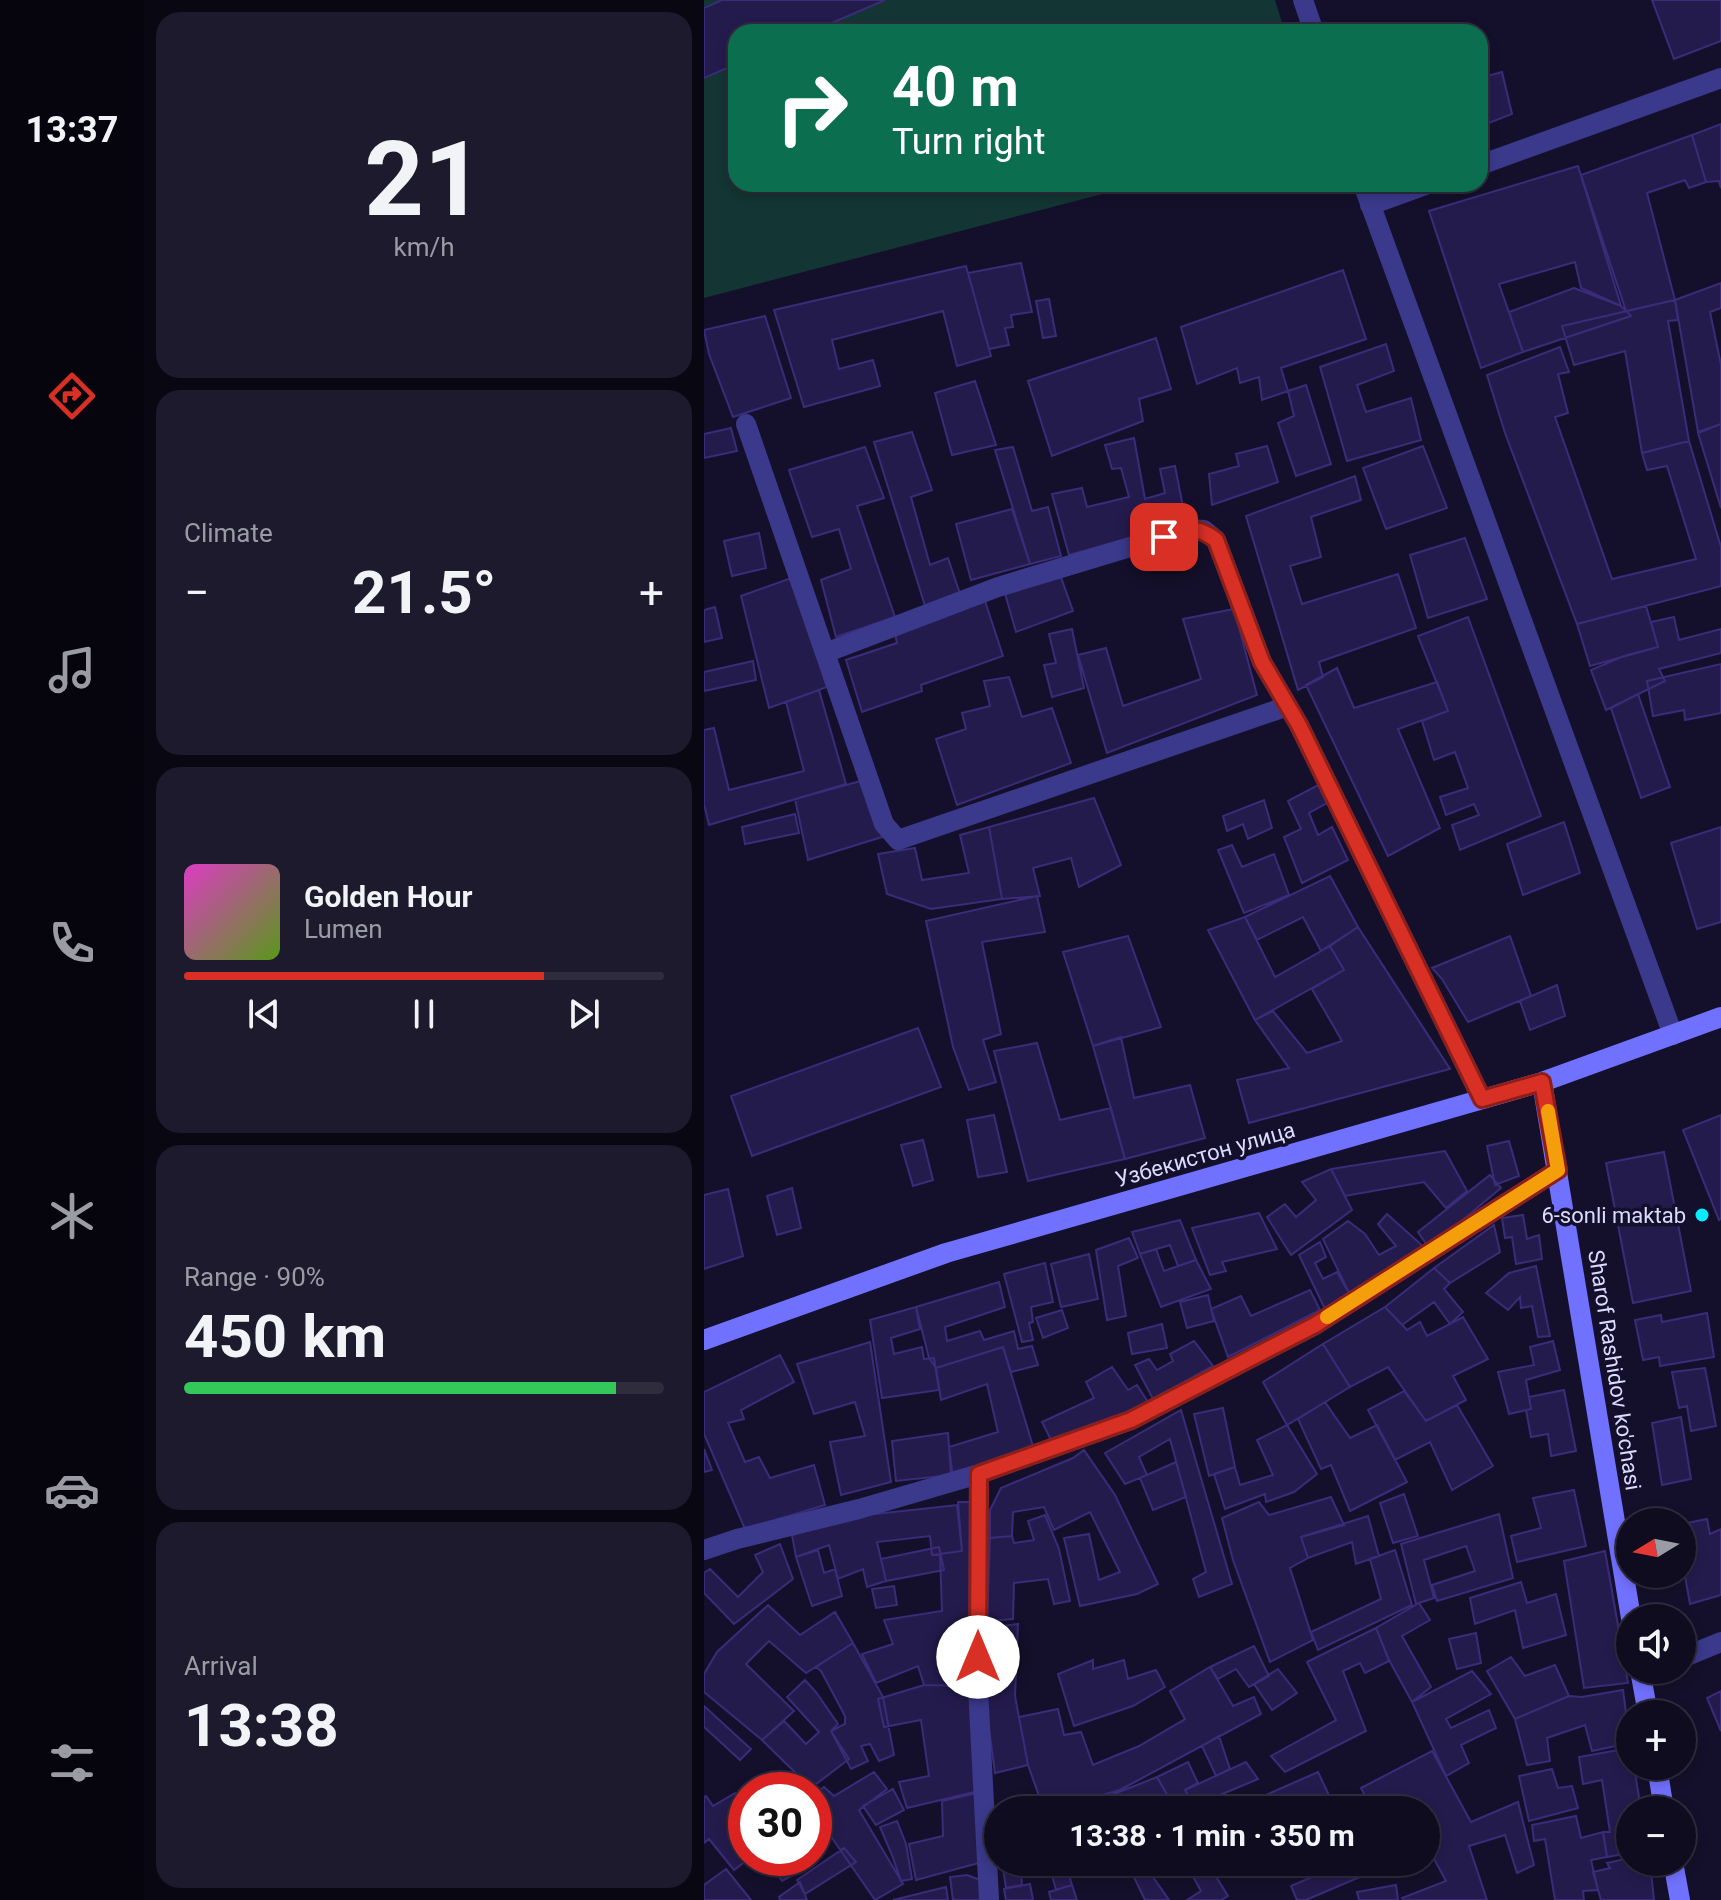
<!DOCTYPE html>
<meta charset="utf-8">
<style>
body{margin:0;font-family:Roboto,sans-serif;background:#1d1a2d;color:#f1f3f6;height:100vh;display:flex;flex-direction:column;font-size:30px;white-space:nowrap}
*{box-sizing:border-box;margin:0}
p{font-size:26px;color:#9b9ba5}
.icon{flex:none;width:44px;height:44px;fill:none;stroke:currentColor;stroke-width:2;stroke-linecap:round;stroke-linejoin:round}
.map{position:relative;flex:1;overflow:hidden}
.details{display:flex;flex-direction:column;gap:12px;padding:12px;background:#080712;width:560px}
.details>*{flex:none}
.hud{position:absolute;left:24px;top:24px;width:760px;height:168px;border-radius:24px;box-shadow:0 4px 12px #0003,0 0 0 2px #2f2c3e;background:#0b6e4f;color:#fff;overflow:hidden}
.needle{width:52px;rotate:260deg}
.controls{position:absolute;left:912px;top:1508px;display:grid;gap:16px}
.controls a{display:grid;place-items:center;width:80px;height:80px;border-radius:50%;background:#0f0c20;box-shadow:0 4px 12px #0003,0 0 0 2px #2f2c3e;font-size:40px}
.speed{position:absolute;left:24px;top:1772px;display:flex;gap:16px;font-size:40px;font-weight:700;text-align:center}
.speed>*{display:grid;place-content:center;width:104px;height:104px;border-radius:50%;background:#0f0c20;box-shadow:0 4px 12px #0003,0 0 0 2px #2f2c3e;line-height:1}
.speed .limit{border:12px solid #d22;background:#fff;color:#111}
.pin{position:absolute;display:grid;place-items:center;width:68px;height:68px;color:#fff;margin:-34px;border-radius:16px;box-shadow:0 4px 12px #0006}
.me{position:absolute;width:88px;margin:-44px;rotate:0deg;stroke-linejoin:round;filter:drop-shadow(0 0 6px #0008)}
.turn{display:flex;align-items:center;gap:28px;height:168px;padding:0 32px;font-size:36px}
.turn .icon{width:104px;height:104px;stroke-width:2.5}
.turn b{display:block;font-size:56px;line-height:68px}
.big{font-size:60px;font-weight:700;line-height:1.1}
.details .card{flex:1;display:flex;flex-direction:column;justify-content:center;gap:12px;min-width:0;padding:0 28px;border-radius:24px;background:#1d1a2d}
.details .dial{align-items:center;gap:0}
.dial b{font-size:104px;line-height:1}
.song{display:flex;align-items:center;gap:24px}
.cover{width:96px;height:96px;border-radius:12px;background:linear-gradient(135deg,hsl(310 70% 55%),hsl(90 70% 35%))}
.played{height:8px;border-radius:4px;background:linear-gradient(90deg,#d93025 75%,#2f2c3e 75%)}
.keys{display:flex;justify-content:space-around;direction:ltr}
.heat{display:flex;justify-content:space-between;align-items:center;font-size:44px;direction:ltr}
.charge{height:12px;border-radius:6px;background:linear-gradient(90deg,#34c759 90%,#2f2c3e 0)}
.trip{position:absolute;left:280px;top:1796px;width:456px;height:80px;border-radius:40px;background:#0f0c20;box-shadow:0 4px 12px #0003,0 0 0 2px #2f2c3e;font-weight:700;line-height:80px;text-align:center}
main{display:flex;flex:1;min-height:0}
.menu{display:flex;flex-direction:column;width:144px;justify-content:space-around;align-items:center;background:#06050d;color:#9b9ba5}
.menu .icon{width:56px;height:56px}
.menu .on{color:#d93025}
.menu b{font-size:36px;color:#f1f3f6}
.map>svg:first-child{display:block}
</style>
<main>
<nav class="menu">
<b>13:37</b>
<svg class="icon on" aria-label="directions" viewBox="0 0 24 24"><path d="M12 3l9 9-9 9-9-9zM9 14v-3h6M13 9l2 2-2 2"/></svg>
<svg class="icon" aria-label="music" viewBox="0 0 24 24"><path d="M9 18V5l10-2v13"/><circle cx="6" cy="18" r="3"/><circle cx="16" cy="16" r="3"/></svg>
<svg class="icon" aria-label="phone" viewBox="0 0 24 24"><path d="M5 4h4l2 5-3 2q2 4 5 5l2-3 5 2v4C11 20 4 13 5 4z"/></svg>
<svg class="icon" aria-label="climate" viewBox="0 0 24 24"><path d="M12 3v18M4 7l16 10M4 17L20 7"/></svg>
<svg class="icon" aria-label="car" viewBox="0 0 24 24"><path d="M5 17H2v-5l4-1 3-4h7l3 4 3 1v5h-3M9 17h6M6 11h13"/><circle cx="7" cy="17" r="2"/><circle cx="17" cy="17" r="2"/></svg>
<svg class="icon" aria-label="filters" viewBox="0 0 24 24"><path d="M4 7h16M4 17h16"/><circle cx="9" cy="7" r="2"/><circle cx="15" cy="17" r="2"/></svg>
</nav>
<section class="details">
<div class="card dial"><b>21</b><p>km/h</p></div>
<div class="card"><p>Climate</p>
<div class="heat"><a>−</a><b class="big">21.5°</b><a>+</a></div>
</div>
<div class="card">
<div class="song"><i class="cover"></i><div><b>Golden Hour</b><p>Lumen</p></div></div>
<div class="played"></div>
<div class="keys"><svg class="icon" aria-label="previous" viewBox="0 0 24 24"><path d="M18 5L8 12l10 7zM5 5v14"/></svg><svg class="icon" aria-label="pause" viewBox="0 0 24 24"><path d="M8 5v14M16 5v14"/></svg><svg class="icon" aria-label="next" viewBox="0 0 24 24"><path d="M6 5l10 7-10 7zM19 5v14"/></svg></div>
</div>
<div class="card"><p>Range · 90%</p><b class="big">450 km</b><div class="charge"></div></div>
<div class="card"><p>Arrival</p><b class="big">13:38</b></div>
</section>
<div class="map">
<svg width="1017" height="1900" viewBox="0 0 1017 1900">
<rect width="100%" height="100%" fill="#14102b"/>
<path fill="#133533" d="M0,0H571L581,32H32V184H437L0,298Z"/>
<path fill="#241b4d" stroke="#3a2c79" stroke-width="2" d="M18,0H181L107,32H32V64L0,78V8Z
M948,0H1017V41L970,59Z
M798,72L808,114L785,123L776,85V78Z
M1017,124V188L1015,181L1002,182L988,135Z
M988,135L1002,182L985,188L981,180L943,193L971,300L922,311L877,175Z
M874,166L917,306L877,288L871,262L795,284L819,352L777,368L725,211Z
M317,263L328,312L307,315L309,327L301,328L305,345L285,349L264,273Z
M262,266L287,356L253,366L239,311L128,340L135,369L169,360L176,386L100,407L70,310Z
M639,270L662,339L577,368L584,391L558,400L555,377L536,383L533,368L493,384L477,327Z
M1017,283V308L1006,312L1017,365V424L994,432L971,300Z
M870,288L917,306L927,316L819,352L805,312Z
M345,299L352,336L339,338L332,301Z
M971,300L974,320L964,321L985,441L938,453L921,351L870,365L858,326Z
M61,316L87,398L29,417L5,354L0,330Z
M452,338L467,389L435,399L439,421L348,456L324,381Z
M682,344L690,371L653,385L662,412L707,398L717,440L643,461L616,367Z
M856,347L865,372L854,374L864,413L851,417L908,579L992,559L963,466L943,470L938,453L985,441L1017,547V586L873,624L801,433L783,375Z
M271,381L292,445L248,455L231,393Z
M602,385L627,464L592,476L574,423L590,416L584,391Z
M1017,424V508L994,433Z
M27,428L33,451L0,458V434Z
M208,432L228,490L207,497L226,565L244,558L256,594L221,606L170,442Z
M430,438L441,499L461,493L456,469L471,466L482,522L365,555L348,494L378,488L383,507L425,497L417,468L408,469L401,445Z
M563,446L574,482L508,505L505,474L535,466L532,454Z
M719,446L743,508L682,529L659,468Z
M161,447L180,498L153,506L191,617L132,637L117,580L147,569L135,529L108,537L85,470Z
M309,447L328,511L344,507L357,556L326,564L291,450Z
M651,476L657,500L607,517L617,557L586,566L598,604L694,574L712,628L615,662L619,677L594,690L542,516Z
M308,509L326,564L267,580L252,524Z
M55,533L62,568L28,576L20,541Z
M761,538L783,599L724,618L706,555Z
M354,569L369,611L312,632L300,590Z
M90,577L123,687L65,708L37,596Z
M281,601L299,656L217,685L218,691L158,712L142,660L193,643L191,634Z
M942,606L954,647L886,666L873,624Z
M11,607L18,638L0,642V610Z
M530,609L553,695L403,753L374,655L402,648L419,706L497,679L479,619Z
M764,617L837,816L756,850L748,825L775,815L770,804L742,815L736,797L764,788L751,752L730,760L718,721L744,711L714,636Z
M970,617L975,640L1017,629V653L955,669L961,681L902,710L887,670L920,656L954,647L947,622Z
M368,629L380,688L348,697L340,665L352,663L345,634Z
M49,661L52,680L0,691V672Z
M1017,664V713L981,720L980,710L949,716L943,681Z
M633,668L650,708L733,682L744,711L694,729L736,828L684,856L602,685Z
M305,677L318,717L348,708L367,763L253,805L232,739L262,729L258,713L286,706L280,681Z
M115,690L142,784L5,825L0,804V730L10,728L25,790L100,771L82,702Z
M934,694L966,787L937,798L907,708Z
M164,779L178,837L104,860L91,799Z
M614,785L623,803L605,813L614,835L628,827L644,860L598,883L580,837L597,829L584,801Z
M390,798L417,865L375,887L367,858L329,868L336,896L298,899L285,827Z
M560,800L568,828L544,839L539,824L523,831L519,816Z
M91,814L95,833L41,844L38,827Z
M860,822L876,873L819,895L803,844Z
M285,827L298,899L227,909L183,894L174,854L211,848L218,880L265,873L256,835Z
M1017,827V922L993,929L967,843Z
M528,845L538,867L570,854L585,895L540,913L514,850Z
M626,876L654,927L617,951L599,917L553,940L541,917Z
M333,896L341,932L278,942L297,1034L279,1040L292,1082L265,1090L249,1047L222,921Z
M541,917L571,977L626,946L640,970L551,1020L504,930Z
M654,927L746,1069L545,1123L533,1080L585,1068L551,1020L569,1011L603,1053L638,1041L608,989L640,970L626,946Z
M424,936L457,1027L389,1046L359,952Z
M806,936L827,996L764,1022L738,979L728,968Z
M853,985L861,1016L826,1030L816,1001Z
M214,1028L237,1087L48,1156L27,1096Z
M417,1037L430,1098L486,1085L501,1138L421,1159L389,1046Z
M333,1043L356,1120L407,1108L421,1159L324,1181L290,1051Z
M290,1115L303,1172L274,1177L263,1120Z
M1017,1115V1219L1015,1220L979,1130Z
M219,1140L229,1180L209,1186L197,1145Z
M805,1141L815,1176L791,1185L783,1146Z
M741,1151L763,1191L742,1208L720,1182L641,1196L627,1169Z
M960,1152L987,1291L929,1303L902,1163Z
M627,1169L648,1210L587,1255L563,1217L581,1204L592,1217L612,1200L598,1182Z
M786,1175L797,1188L725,1248L714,1232Z
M88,1188L97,1228L73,1235L63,1196Z
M24,1189L39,1256L0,1269V1195Z
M555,1213L573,1249L518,1262L522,1271L506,1275L488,1228Z
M683,1214L721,1248L646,1295L619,1239L644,1221L661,1234L675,1255L692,1246L674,1224Z
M819,1215L823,1239L835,1235L838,1259L812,1264L808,1237L801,1238L798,1218Z
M476,1220L492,1260L474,1266L466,1245L436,1254L428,1232Z
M790,1225L796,1252L746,1283L730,1268Z
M425,1238L434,1258L414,1266L422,1316L403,1320L392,1250Z
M616,1242L622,1257L611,1263L619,1279L633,1272L646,1295L621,1309L595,1255Z
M452,1249L460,1271L492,1260L507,1289L457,1307L436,1254Z
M385,1254L394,1299L357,1307L347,1264Z
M341,1263L349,1302L327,1307L329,1322L325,1323L329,1340L318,1342L300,1274Z
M832,1266L846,1336L834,1337L828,1306L817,1308L816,1297L804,1310L782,1293L805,1273Z
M730,1268L746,1283L740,1289L759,1312L746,1324L730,1302L698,1325L681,1307Z
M295,1282L301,1307L241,1327L243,1341L276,1331L280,1340L310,1331L314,1349L328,1346L334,1365L307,1372L299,1347L232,1368L225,1358L212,1307Z
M606,1290L616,1310L524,1357L507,1309L537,1296L547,1316Z
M504,1295L510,1321L483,1328L476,1302Z
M212,1307L216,1329L187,1338L190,1354L218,1347L220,1359L230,1358L235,1390L178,1398L166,1320Z
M681,1307L703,1330L716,1322L723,1336L759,1317L784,1359L749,1376L762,1400L722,1421L684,1367L646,1387L619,1344Z
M358,1310L364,1328L339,1338L332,1318Z
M1003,1313L1010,1357L956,1366L955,1357L939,1360L931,1320L957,1315L958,1322Z
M458,1324L463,1348L428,1354L424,1333Z
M490,1341L509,1366L449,1399L431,1365L445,1359L453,1370L469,1361L466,1354Z
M849,1341L856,1370L822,1380L827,1409L805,1414L794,1372L830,1365L826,1347Z
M166,1342L187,1482L137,1495L126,1442L161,1436L151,1402L110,1414L93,1364Z
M619,1344L646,1387L583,1425L559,1382Z
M299,1347L331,1453L249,1478L245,1447L294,1432L283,1384L237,1400L232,1368Z
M76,1355L90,1382L37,1410L40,1419L24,1423L41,1462L55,1457L66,1478L110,1465L121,1505L41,1529L0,1434V1392Z
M408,1367L424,1390L433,1385L444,1402L351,1448L338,1422L390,1398L382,1382Z
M1001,1368L1012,1426L987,1431L983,1406L975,1408L968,1372Z
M860,1390L872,1451L847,1456L844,1434L827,1437L822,1410L827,1409L825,1397Z
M700,1391L722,1421L753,1405L789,1466L748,1490L726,1442L691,1460L664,1410Z
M621,1402L646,1438L673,1425L703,1482L646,1511L627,1465L617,1469L594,1419Z
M519,1408L531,1467L505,1476L490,1414Z
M477,1410L528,1584L495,1597L489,1579L502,1572L466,1439L435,1457L443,1475L421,1484L401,1453Z
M977,1417L987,1479L958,1485L948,1423Z
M583,1425L613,1474L590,1492L562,1502L561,1494L521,1509L510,1474L531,1467L536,1485L569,1475L553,1440Z
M244,1433L247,1475L192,1481L188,1441Z
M0,1449L8,1470L0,1472Z
M380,1450L411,1495L454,1584L433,1594L376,1606L360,1538L385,1534L395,1580L416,1572L386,1512L350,1530L340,1507L309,1512L308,1536L286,1538V1510L297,1488L369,1458Z
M472,1462L482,1497L449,1510L436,1478Z
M870,1490L882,1546L813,1562L807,1536L837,1528L829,1498Z
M700,1494L714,1536L689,1543L676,1503Z
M627,1497L640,1525L597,1537L604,1558L586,1568L609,1640L566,1662L529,1560L518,1518L555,1502L565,1515Z
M254,1502H270L266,1686L220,1685L214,1666L172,1683L158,1654L189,1644L180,1620L238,1611L236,1554L258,1551Z
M253,1505L258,1551L228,1555L226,1536L173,1542L182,1581L163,1587L159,1569L134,1579L125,1545L92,1557L88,1535L144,1517Z
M795,1514L809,1578L733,1601L728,1585L771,1571L762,1546L720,1560L730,1598L712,1604L697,1544Z
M341,1515L355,1549L366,1601L350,1604L344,1579L310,1583L309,1619L283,1621L286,1538L308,1536L310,1543L330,1540L324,1521Z
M664,1516L675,1556L652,1564L648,1542L604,1558L597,1537Z
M1003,1519L1006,1534L1017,1529V1595L986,1604L978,1560V1524Z
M76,1544L89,1579L30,1624L0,1593V1573L6,1569L34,1597L59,1572L51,1555Z
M235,1547L240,1570L182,1581L177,1559Z
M114,1550L120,1573L131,1569L138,1596L108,1606L92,1557Z
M691,1550L708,1605L614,1650L607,1632L677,1599L666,1559Z
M901,1551L924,1683L880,1688L860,1561Z
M817,1582L823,1603L852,1594L862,1635L819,1648L811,1610L771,1624L766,1598Z
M190,1586L193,1605L172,1608L168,1589Z
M715,1603L726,1620L698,1636L727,1687L708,1702L685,1660L672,1628Z
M64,1605L96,1635L131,1612L149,1643L102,1673L65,1641L42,1664L90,1711L58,1740L0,1692V1674L13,1652Z
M314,1624L311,1696L324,1765L291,1773L279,1684L284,1628Z
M672,1628L685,1661L661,1673L656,1663L639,1671L662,1731L581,1772L567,1756L632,1720L603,1662Z
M772,1633L777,1663L753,1669L745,1639Z
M149,1643L179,1697L190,1755L175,1761L166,1744L157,1746L164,1761L147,1769L127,1731L141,1724V1716L117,1671L112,1667Z
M550,1646L565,1676L545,1687L532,1669L514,1679L506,1667Z
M807,1657L821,1676L851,1665L865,1696L811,1719L783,1671Z
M389,1660V1669L420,1660L424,1679L452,1670L461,1687L429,1706L370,1726L354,1674Z
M506,1667L529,1706L550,1697L557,1714L416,1790L346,1810H340L324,1765L315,1717L354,1709L360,1735L377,1732L389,1765L435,1746L481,1719L466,1691Z
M574,1669L593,1693L568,1710L550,1684Z
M768,1671L787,1694L742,1719L747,1728L785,1710L792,1728L757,1745L765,1763L742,1776L708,1702Z
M101,1680L112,1692L134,1724L127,1731L145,1759L107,1788L58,1740L80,1721L102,1744L115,1732L83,1697Z
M220,1685L266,1686L279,1790L203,1808L195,1782L225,1776L217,1720L180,1727L174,1699Z
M919,1690L926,1743L888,1751L881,1725L843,1738L846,1761L823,1765L811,1719L865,1696L878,1697Z
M1017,1691V1731L1003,1698Z
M0,1706L47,1749L36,1760L0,1727Z
M515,1736L526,1769L512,1776L498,1746Z
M926,1748V1766H930L937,1810H926V1853L903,1857L899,1832H906L898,1780L879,1784L875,1757Z
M728,1751L767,1822L814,1802L830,1865L813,1873L801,1835L765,1846L783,1900H699L698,1898L742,1881L722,1844V1810H669L657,1788Z
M484,1762L494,1783L481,1790L490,1806L484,1810H472L453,1777Z
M542,1762L554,1779L490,1806L481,1790Z
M848,1769L854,1788L868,1786L874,1808L825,1821L815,1776Z
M170,1772L183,1789L155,1810L199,1884L171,1900L110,1812V1794L120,1787L130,1796Z
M614,1772L632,1810H559L555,1798Z
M453,1777L472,1810H459L456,1805L445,1810H388L385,1804Z
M189,1789L200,1810L172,1825L159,1806Z
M277,1792L282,1861L212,1880L205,1844L239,1836L238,1801Z
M31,1793L42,1809V1858H46L30,1870L5,1839L0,1843V1797L2,1796L9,1806Z
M872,1816L877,1838L899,1832L903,1857L887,1860L894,1890L879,1891L880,1900H851L841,1839L830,1841L828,1825Z
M193,1821L202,1844L208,1879L197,1881L188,1855L176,1827Z
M140,1848L152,1862L101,1894L93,1880Z
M63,1858H106L110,1864L78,1881Z
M926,1858V1862H946L950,1900H897L889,1872L906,1868L903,1863Z
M298,1862H361L368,1885L352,1890L346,1868L317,1874L318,1885L302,1888Z
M425,1862H474L449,1877L465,1900H441L423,1863Z
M481,1862H503L524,1896L517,1900H483L497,1891Z
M629,1862H648L656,1877L602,1900H593L587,1886L631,1867Z
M22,1869L47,1900H0V1885Z
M263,1875L279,1881L283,1900H249L246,1877Z
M96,1882L103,1900H76L75,1897Z
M326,1884L329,1900H302L300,1889Z
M368,1885L373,1900H347L345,1892Z
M692,1885L694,1900H655L653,1892Z
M242,1887L244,1900H189Z"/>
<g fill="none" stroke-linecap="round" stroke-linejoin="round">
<path stroke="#3a398b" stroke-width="20" d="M599,0L610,32
M776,165L1017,78
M659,184L969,1035
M666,205L724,184
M42,424L180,824L194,840L584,706
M121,653L294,587L486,529L500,530L512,540L558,662L595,725L778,1099
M275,1474L274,1688L285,1899
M0,1550L33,1539L155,1509L275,1474L427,1420L611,1325L854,1170
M978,1658L1017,1642"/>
<path stroke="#7171ff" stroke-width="20" d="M838,1082L927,1618
M0,1340L242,1253L838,1082L1017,1017
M936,1670L944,1714
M953,1766L960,1810
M969,1862L976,1900"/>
</g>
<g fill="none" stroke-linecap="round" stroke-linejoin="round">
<defs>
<path id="route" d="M274,1657L275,1474L427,1420L611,1325L854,1170L838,1082L778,1099L595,725L558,662L512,540C491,524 484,530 460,537"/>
</defs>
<use href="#route" stroke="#8d1f18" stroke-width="20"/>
<use href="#route" stroke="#d93025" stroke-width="14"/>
<path stroke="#f59e0b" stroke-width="14" d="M623,1317L854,1170L844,1111"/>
</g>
<circle fill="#06edff" stroke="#14102b" stroke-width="3" cx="998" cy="1215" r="8"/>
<g text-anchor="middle" stroke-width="7" stroke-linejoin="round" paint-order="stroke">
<g font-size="22" fill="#dddaff" stroke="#14102b">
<text transform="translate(501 1154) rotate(-16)" y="8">Узбекистон улица</text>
<text transform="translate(911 1370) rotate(81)" y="8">Sharof Rashidov ko'chasi</text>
</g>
<g font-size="22" fill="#dddaff" stroke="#14102b" text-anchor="end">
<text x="982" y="1223">6-sonli maktab</text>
</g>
</g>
</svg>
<div class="controls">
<a><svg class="needle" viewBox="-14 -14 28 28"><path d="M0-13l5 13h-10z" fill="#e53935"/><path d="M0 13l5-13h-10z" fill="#9b9ba5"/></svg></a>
<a><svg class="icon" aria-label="sound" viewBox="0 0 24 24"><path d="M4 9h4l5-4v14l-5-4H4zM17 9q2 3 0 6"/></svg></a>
<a>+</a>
<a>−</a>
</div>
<div class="speed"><div class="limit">30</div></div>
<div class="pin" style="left:460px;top:537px;background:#d93025"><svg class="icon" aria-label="arrive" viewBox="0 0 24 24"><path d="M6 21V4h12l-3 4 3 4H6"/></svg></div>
<svg class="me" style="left:274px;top:1657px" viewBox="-20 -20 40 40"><circle r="19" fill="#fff"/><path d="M0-13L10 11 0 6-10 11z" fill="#d93025"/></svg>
<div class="trip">13:38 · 1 min · 350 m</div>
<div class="hud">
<div class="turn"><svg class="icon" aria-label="right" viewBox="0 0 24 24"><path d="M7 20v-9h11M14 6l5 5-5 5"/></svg><div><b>40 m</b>Turn right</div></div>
</div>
</div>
</main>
